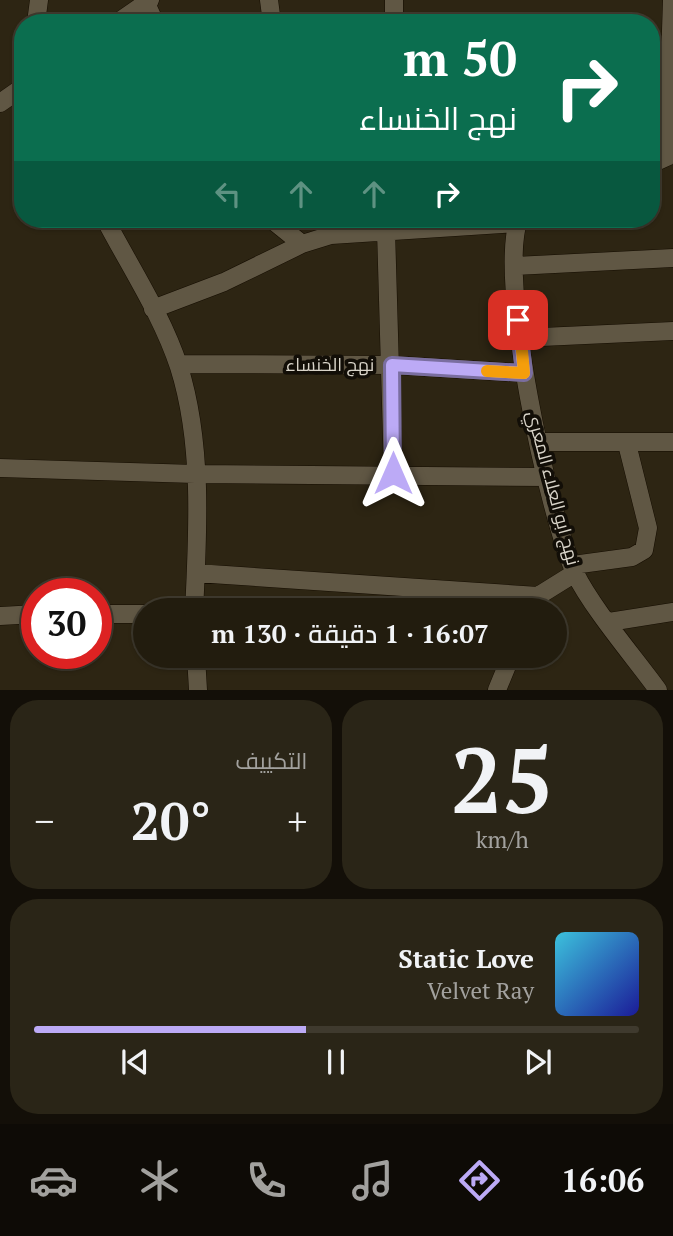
<!DOCTYPE html>
<html lang="ar">
<meta charset="utf-8">
<style>
body{margin:0;font-family:"PT Serif",Cairo,serif;background:#2a2517;color:#f1f3f6;direction:rtl;height:100vh;display:flex;flex-direction:column;font-size:26px;white-space:nowrap}
*{box-sizing:border-box;margin:0}
p{font-size:23px;color:#a2a19e}
.icon{flex:none;width:38px;height:38px;fill:none;stroke:currentColor;stroke-width:2;stroke-linecap:round;stroke-linejoin:round}
.map{position:relative;height:690px;overflow:hidden;direction:ltr}
.sheet{display:flex;flex-direction:column;gap:10px;padding:10px;background:#130f08;flex:1}
.sheet>*{flex:none}
.banner{position:absolute;left:14px;top:14px;width:646px;height:214px;border-radius:28px;box-shadow:0 2px 5px #0004,0 0 0 2px #3f3a2e;direction:rtl;background:#0b6e4f;color:#fff;overflow:hidden}
.speed{position:absolute;left:21px;top:578px;display:flex;gap:14px;font-size:35px;font-weight:700;text-align:center}
.speed>*{display:grid;place-content:center;width:91px;height:91px;border-radius:50%;background:#221c0e;box-shadow:0 2px 5px #0004,0 0 0 2px #3f3a2e;line-height:1}
.speed .limit{border:10px solid #d22;background:#fff;color:#111}
.pin{position:absolute;display:grid;place-items:center;width:60px;height:60px;color:#fff;margin:-30px;border-radius:14px;box-shadow:0 4px 10px #0006}
.me{position:absolute;width:77px;margin:-38px;rotate:0deg;stroke-linejoin:round;filter:drop-shadow(0 0 5px #0008)}
.turn{display:flex;align-items:center;gap:24px;height:147px;padding:0 28px;font-size:32px}
.turn .icon{width:91px;height:91px;stroke-width:2.5}
.turn b{display:block;font-size:49px;line-height:60px}
.lanes{display:flex;align-items:center;height:66px;padding:0 28px;background:#0003;justify-content:center;gap:35px;direction:ltr}
.lanes .off{opacity:.35}
.big{font-size:52px;font-weight:600;line-height:1.1}
.sheet .tile{flex:1;display:flex;flex-direction:column;justify-content:center;gap:10px;min-width:0;padding:0 24px;border-radius:28px;background:#2a2517}
.sheet .dial{align-items:center;gap:0}
.dial b{font-size:91px;line-height:1}
.song{display:flex;align-items:center;gap:21px}
.cover{width:84px;height:84px;border-radius:10px;background:linear-gradient(135deg,hsl(190 70% 55%),hsl(240 70% 35%))}
.played{height:7px;border-radius:4px;background:linear-gradient(90deg,#bcaaf6 45%,#3f3a2e 45%)}
.keys{display:flex;justify-content:space-around;direction:ltr}
.heat{display:flex;justify-content:space-between;align-items:center;font-size:38px;direction:ltr}
.sheet .tiles{flex:1;display:grid;gap:10px;grid-template-columns:1fr 1fr}
.tile:last-child{grid-column:span 2}
.trip{position:absolute;left:133px;top:598px;width:434px;height:70px;border-radius:35px;background:#221c0e;box-shadow:0 2px 5px #0004,0 0 0 2px #3f3a2e;font-weight:600;line-height:70px;text-align:center;direction:rtl}
.dock{display:flex;height:112px;justify-content:space-around;align-items:center;background:#0e0b06;color:#a2a19e}
.dock .icon{width:49px;height:49px}
.dock .current{color:#bcaaf6}
.dock b{font-size:32px;color:#f1f3f6}
.map>svg:first-child{display:block}
</style>
<div class="map">
<svg width="673" height="690" viewBox="0 0 673 690">
<rect width="100%" height="100%" fill="#2d2513"/>
<g fill="none" stroke-linecap="round" stroke-linejoin="round">
<defs>
<path id="minor" d="M269,0L272,23
M146,3L155,23
M36,23L39,0
M117,23L150,0
M394,23V0
M0,103L23,87
M671,155L669,92L672,0
M651,164L673,154
M105,219C130,267 162,315 179,367C203,443 198,532 194,611
M271,219L302,244
M519,219C497,277 548,514 575,573C592,608 634,657 658,690
M386,230L393,473
M515,266L673,258
M153,309L224,282L302,244L331,235L517,223
M520,338L673,331
M178,364L392,365L524,373
M539,442H673
M0,468L195,474L546,477
M573,565L632,557L644,550L648,528L627,444
M196,573L538,596
M531,611L538,596L575,573
M96,614H145
M0,616L37,614
M609,622L673,612
M196,656L198,690
M497,690L511,656"/>
</defs>
<use href="#minor" stroke="#150d01" stroke-width="19"/>
<use href="#minor" stroke="#605744" stroke-width="18"/>
</g>
<g fill="none" stroke-linecap="round" stroke-linejoin="round">
<defs>
<path id="route" d="M393,473L392,365L524,373L518,320"/>
</defs>
<use href="#route" stroke="#7a6ea0" stroke-width="18"/>
<use href="#route" stroke="#bcaaf6" stroke-width="12"/>
<path stroke="#f59e0b" stroke-width="12" d="M487,371L524,373L522,351"/>
</g>
<g text-anchor="middle" stroke-width="7" stroke-linejoin="round" paint-order="stroke">
<g font-size="18" fill="#d9d4c9" stroke="#120e07">
<text x="330" y="371">نهج الخنساء</text>
<text transform="translate(553 488) rotate(75)" y="6">نهج ابو العلاء المعري</text>
</g>
</g>
</svg>
<div class="speed"><div class="limit">30</div></div>
<div class="pin" style="left:518px;top:320px;background:#d93025"><svg class="icon" aria-label="arrive" viewBox="0 0 24 24"><path d="M6 21V4h12l-3 4 3 4H6"/></svg></div>
<svg class="me" style="left:393px;top:473px" viewBox="-20 -20 40 40"><path d="M0-17L14 15 0 8-14 15z" fill="#bcaaf6" stroke="#fff" stroke-width="4"/></svg>
<div class="trip">16:07 · 1 دقيقة · 130 m</div>
<div class="banner">
<div class="turn"><svg class="icon" aria-label="right" viewBox="0 0 24 24"><path d="M7 20v-9h11M14 6l5 5-5 5"/></svg><div><b>50 m</b>نهج الخنساء</div></div>
<div class="lanes"><svg class="icon off" aria-label="left" viewBox="0 0 24 24"><path d="M17 20v-9H6M10 6l-5 5 5 5"/></svg><svg class="icon off" aria-label="ahead" viewBox="0 0 24 24"><path d="M12 20V5M6 11l6-6 6 6"/></svg><svg class="icon off" aria-label="ahead" viewBox="0 0 24 24"><path d="M12 20V5M6 11l6-6 6 6"/></svg><svg class="icon" aria-label="right" viewBox="0 0 24 24"><path d="M7 20v-9h11M14 6l5 5-5 5"/></svg></div>
</div>
</div>
<section class="sheet">
<div class="tiles">
<div class="tile dial"><b>25</b><p>km/h</p></div>
<div class="tile"><p>التكييف</p>
<div class="heat"><a>−</a><b class="big">20°</b><a>+</a></div>
</div>
<div class="tile">
<div class="song"><i class="cover"></i><div><b>Static Love</b><p>Velvet Ray</p></div></div>
<div class="played"></div>
<div class="keys"><svg class="icon" aria-label="previous" viewBox="0 0 24 24"><path d="M18 5L8 12l10 7zM5 5v14"/></svg><svg class="icon" aria-label="pause" viewBox="0 0 24 24"><path d="M8 5v14M16 5v14"/></svg><svg class="icon" aria-label="next" viewBox="0 0 24 24"><path d="M6 5l10 7-10 7zM19 5v14"/></svg></div>
</div>
</div>
</section>
<nav class="dock">
<b>16:06</b>
<svg class="icon current" aria-label="directions" viewBox="0 0 24 24"><path d="M12 3l9 9-9 9-9-9zM9 14v-3h6M13 9l2 2-2 2"/></svg>
<svg class="icon" aria-label="music" viewBox="0 0 24 24"><path d="M9 18V5l10-2v13"/><circle cx="6" cy="18" r="3"/><circle cx="16" cy="16" r="3"/></svg>
<svg class="icon" aria-label="phone" viewBox="0 0 24 24"><path d="M5 4h4l2 5-3 2q2 4 5 5l2-3 5 2v4C11 20 4 13 5 4z"/></svg>
<svg class="icon" aria-label="climate" viewBox="0 0 24 24"><path d="M12 3v18M4 7l16 10M4 17L20 7"/></svg>
<svg class="icon" aria-label="car" viewBox="0 0 24 24"><path d="M5 17H2v-5l4-1 3-4h7l3 4 3 1v5h-3M9 17h6M6 11h13"/><circle cx="7" cy="17" r="2"/><circle cx="17" cy="17" r="2"/></svg>
</nav>
